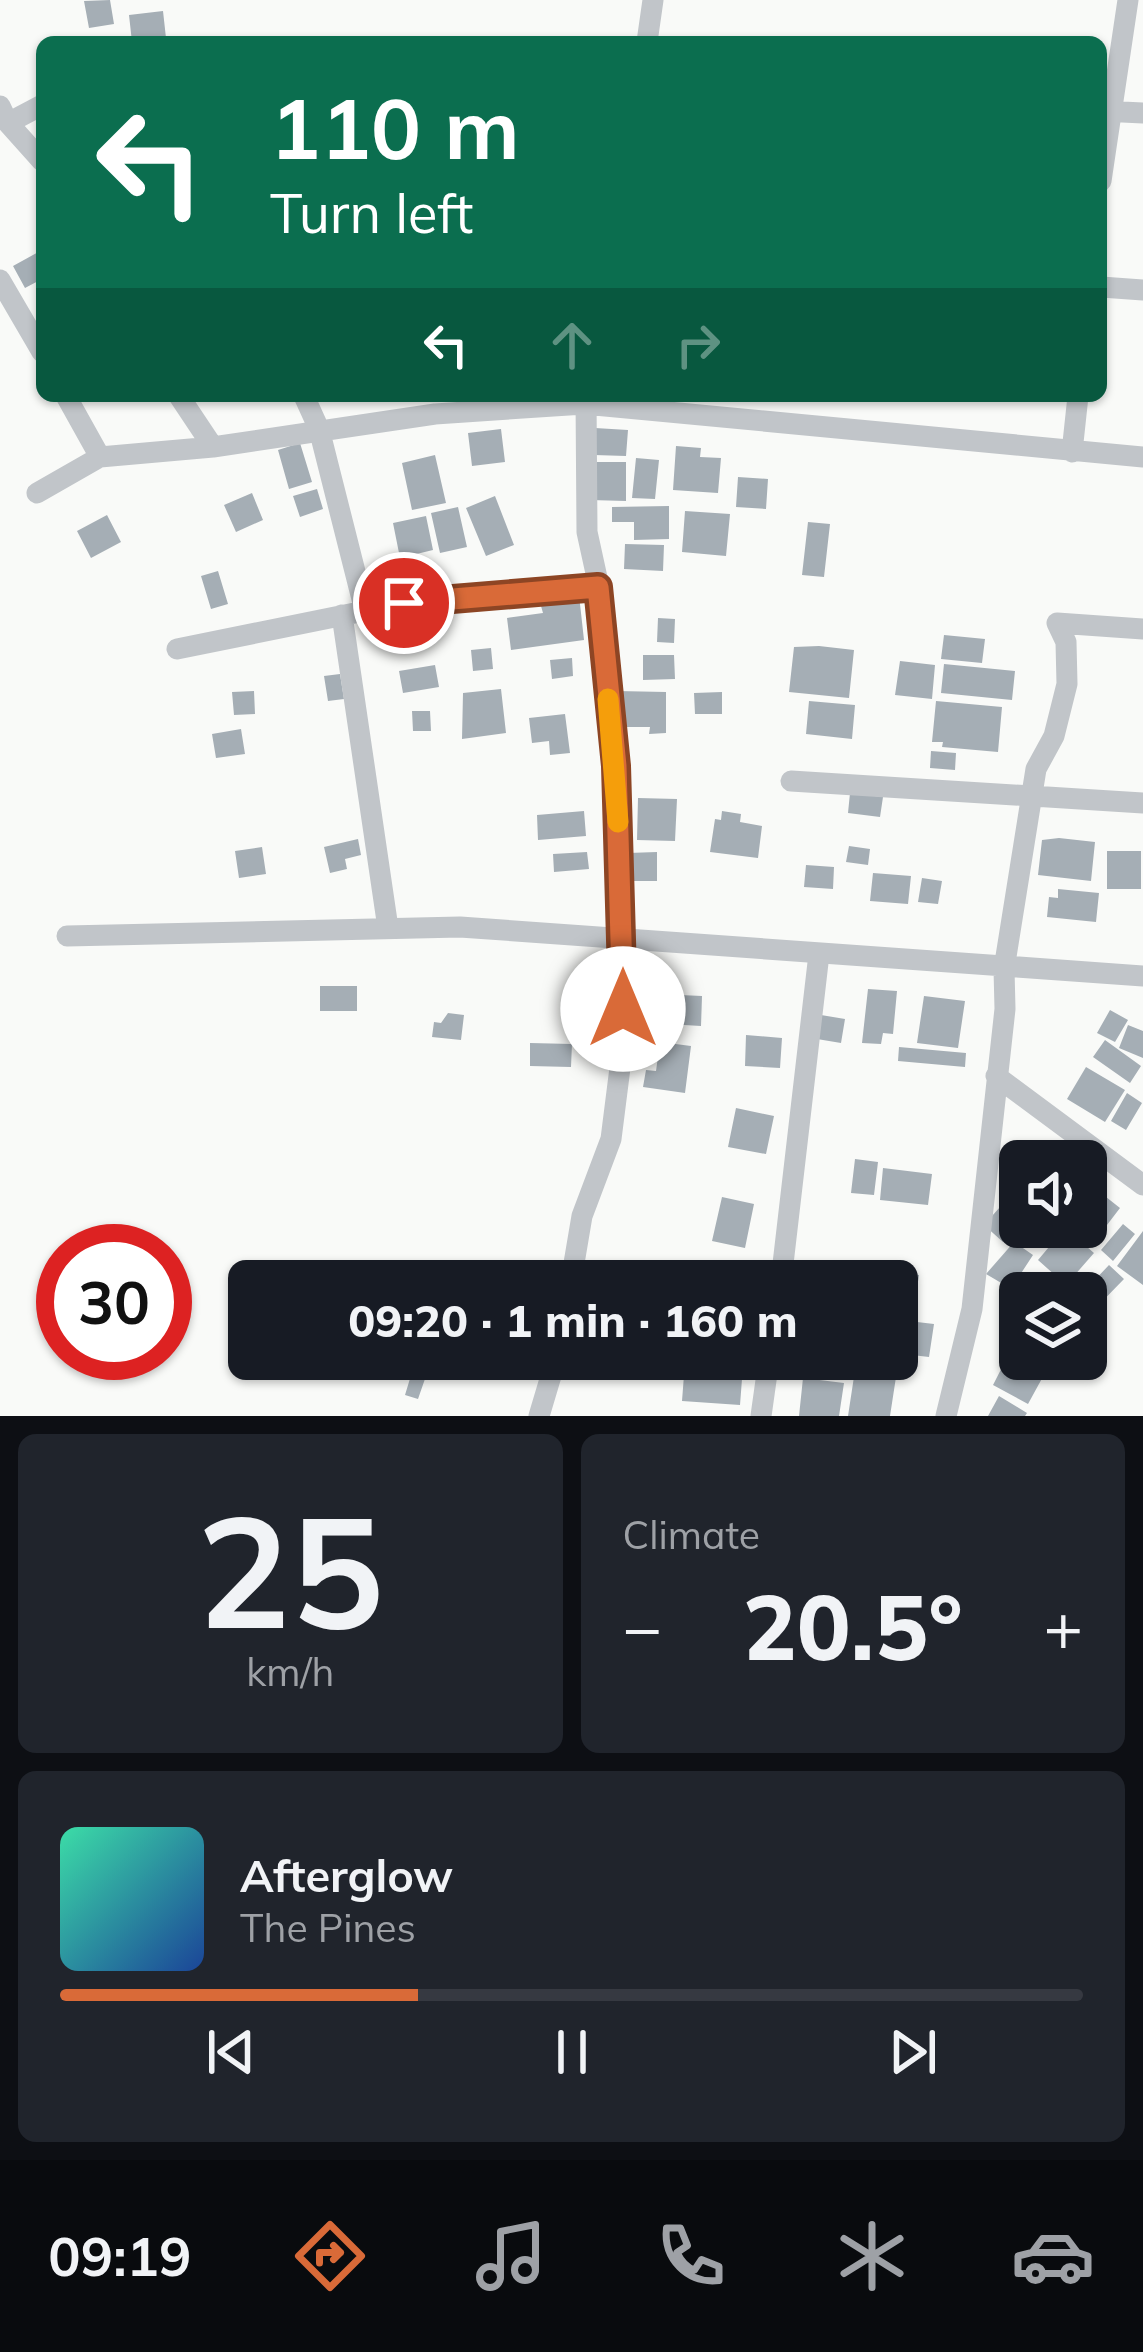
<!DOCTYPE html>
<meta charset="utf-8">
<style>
body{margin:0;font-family:Mulish,sans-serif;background:#20242c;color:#f1f3f6;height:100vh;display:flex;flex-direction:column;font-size:45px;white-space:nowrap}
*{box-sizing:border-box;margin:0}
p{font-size:39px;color:#9ea1a6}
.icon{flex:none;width:66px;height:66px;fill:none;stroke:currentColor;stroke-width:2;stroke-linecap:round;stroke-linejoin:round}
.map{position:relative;height:1416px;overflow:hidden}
.panel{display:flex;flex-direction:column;gap:18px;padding:18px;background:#0d0f14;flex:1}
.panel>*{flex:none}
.guide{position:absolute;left:36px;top:36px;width:1071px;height:366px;border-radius:18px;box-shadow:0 3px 9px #0004;background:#0b6e4f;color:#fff;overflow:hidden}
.controls{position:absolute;left:999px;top:1140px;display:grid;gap:24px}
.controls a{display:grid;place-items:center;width:108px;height:108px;border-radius:18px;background:#171b24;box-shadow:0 3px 9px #0004;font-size:60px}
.speed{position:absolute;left:36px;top:1224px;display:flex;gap:24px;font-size:60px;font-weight:700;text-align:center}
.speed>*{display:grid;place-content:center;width:156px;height:156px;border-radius:50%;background:#171b24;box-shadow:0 3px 9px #0004;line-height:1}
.speed .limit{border:18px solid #d22;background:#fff;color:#111}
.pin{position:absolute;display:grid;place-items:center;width:102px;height:102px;color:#fff;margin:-51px;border:6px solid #fff;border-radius:50%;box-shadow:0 3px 12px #0007}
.me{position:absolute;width:132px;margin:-66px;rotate:0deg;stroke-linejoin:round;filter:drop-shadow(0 0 9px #0008)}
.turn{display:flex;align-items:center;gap:42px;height:252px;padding:0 36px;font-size:54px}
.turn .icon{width:156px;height:156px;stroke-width:2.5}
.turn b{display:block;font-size:84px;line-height:102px}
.lanes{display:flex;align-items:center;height:114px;padding:0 36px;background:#0003;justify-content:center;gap:60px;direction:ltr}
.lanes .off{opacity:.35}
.big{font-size:90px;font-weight:800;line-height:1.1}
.panel .card{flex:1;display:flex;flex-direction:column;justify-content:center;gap:18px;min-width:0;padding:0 42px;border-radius:18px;background:#20242c}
.panel .dial{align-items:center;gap:0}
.dial b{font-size:156px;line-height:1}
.song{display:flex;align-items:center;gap:36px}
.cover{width:144px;height:144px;border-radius:18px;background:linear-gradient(135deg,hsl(160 70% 55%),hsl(220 70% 35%))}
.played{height:12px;border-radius:6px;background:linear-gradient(90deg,#d96a38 35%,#363941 35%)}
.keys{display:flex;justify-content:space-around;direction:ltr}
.heat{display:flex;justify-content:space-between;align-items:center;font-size:66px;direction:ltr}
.panel .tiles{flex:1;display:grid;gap:18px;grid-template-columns:1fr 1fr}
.card:last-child{grid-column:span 2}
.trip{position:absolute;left:228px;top:1260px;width:690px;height:120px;border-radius:18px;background:#171b24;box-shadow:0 3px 9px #0004;font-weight:800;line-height:120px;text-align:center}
.menu{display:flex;height:192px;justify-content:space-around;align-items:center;background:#090b0e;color:#9ea1a6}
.menu .icon{width:84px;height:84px}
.menu .active{color:#d96a38}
.menu b{font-size:54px;color:#f1f3f6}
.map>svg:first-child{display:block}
</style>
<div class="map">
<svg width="1143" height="1416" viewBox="0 0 1143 1416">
<rect width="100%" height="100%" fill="#f9faf8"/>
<path fill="#a5aeb5" d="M110,0L114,24L89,28L84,1Z
M163,11L166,38L132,42L129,15Z
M42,250V279L25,288L13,266Z
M595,428L628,430L626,456L594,455Z
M501,429L505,462L472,466L468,433Z
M300,443L312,482L289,489L278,450Z
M676,446L701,448L700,457L721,458L718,493L673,490Z
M435,455L446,503L412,510L402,463Z
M636,458L659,460L655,499L632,498Z
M591,462H626V501L590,500Z
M738,477L768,479L766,509L736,507Z
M317,489L323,509L300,517L293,496Z
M252,493L263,520L236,532L224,505Z
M495,496L514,545L486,556L466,508Z
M669,506V539L634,540V522H612V507Z
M458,507L467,547L440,553L431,513Z
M685,511L730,514L726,556L682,552Z
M107,515L121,542L91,558L77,531Z
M426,516L433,550L400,558L393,523Z
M808,522L830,524L824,577L802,575Z
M625,544L664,545L663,571L624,569Z
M218,571L228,604L211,609L201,576Z
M579,595L584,640L511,650L507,618L543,613L541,606Z
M658,618L675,619L674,643L657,642Z
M402,619L404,637L383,640L381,622Z
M944,635L985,639L982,663L941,659Z
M819,646L854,650L849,698L789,692L794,647Z
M491,648L493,669L473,671L471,650Z
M643,655H674L675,679L643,680Z
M572,658L573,676L552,679L550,660Z
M900,661L935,665L932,699L895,695Z
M944,664L1015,671L1012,700L941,693Z
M435,665L439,687L403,693L399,671Z
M340,674L344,699L328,701L324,676Z
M501,689L506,733L462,739L463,693Z
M254,691L255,714L234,715L232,692Z
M617,691L666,692V733L649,734L650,727H617Z
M722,692V714H695L694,693Z
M809,701L855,705L852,739L806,734Z
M936,701L1002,707L998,752L942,747L943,742H932Z
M412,711H430L431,731H413Z
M565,714L570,753L550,755L549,741L532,743L529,718Z
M241,729L245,754L216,758L212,734Z
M931,751L956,753L955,770L930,768Z
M850,793L883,797L880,817L848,813Z
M638,798L677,799L675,841L637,840Z
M584,811L586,836L538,840L537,815Z
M722,811L741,814L740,822L762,826L758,858L710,852L715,819L721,820Z
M1059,838L1095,842L1091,881L1038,875L1042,840Z
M358,839L361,855L345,859L347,869L330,873L324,847Z
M849,846L870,849L868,865L846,862Z
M262,847L266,874L239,878L235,851Z
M1107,851H1141V889H1107Z
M587,852L589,869L554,872L553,854Z
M657,852V881H629L628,853Z
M806,865L834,867L833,889L804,887Z
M873,873L911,876L908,904L870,901Z
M922,878L942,881L938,904L918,902Z
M1058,889L1099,893L1096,922L1047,917L1049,897L1058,898Z
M320,986H357V1011H320Z
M868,989L897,991L893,1034L883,1033L881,1044L862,1043Z
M680,995L702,996L701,1026L668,1024L669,1008H679Z
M924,996L965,1001L958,1048L917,1043Z
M1110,1010L1128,1020L1115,1042L1097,1033Z
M448,1013L464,1015L461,1040L432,1037L434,1022L441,1023Z
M821,1015L845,1019L841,1043L817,1039Z
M1128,1025L1143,1031V1058L1119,1048Z
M746,1035L782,1038L780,1068L745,1066Z
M1105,1040L1141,1066L1130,1083L1093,1057Z
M660,1042L691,1046L685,1093L643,1087L646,1070L656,1071Z
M530,1043L572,1044L571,1067L530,1066Z
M899,1047L966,1053L965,1067L898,1061Z
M1086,1067L1125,1090L1105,1122L1067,1099Z
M1127,1093L1142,1103L1126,1130L1111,1121Z
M736,1108L774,1116L766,1154L728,1147Z
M855,1159L878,1162L874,1195L851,1193Z
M883,1168L932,1174L928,1205L880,1200Z
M1086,1169L1106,1185L1101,1193L1120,1208L1097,1238L1086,1229Z
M1016,1182L1020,1185V1219L999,1202Z
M722,1197L754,1204L745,1248L712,1241Z
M1000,1207L1019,1224L1003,1242L984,1225Z
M1123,1224L1135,1234L1113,1261L1101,1250Z
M1065,1228L1094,1253L1066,1285L1038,1260Z
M1143,1231V1285L1117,1266Z
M1014,1242L1033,1255L1016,1281L1008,1276L1003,1284L986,1274Z
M1109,1265L1124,1279L1086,1318V1293H1073L1086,1279L1091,1284Z
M854,1267L919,1275L910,1336L897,1334V1281H852Z
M917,1322L934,1324L929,1357L912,1355Z
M1015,1342L1020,1345V1359L1051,1362L1028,1404L993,1385Z
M685,1362L743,1366L740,1405L682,1401Z
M855,1370L896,1377L890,1416H848Z
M412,1372L426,1376L418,1399L405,1395Z
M803,1378L844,1383L839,1416H799Z
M999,1396L1027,1413L1025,1416H988Z"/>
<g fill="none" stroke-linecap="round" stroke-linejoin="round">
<path stroke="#c1c5c9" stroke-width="21" d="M647,42L653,0
M0,106L8,123L42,161
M1102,111L1143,113
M8,123L42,105
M1101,181L1128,0
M0,280L42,352
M1101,287L1143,290
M66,396L100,457
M179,396L213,447
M304,396L319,429L365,611
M1072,452L1078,396
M37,493L100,457L213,447L435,414L584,404L1143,457
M342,615L388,928
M177,649L404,603L599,587
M791,781L1143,803
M67,936L460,927L1143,976
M996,1076L1143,1185
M571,1281L582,1216L611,1139L623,1044L616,766L599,587L587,532L586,396
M781,1281L819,954
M539,1416L556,1359
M761,1416L769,1359
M946,1416L972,1309L1005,1009L1004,969L1036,769L1054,736L1067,684L1066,642L1057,623L1143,629"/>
</g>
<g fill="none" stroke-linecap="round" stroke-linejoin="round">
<defs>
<path id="route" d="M404,603L598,587L616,766L623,1009"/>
</defs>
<use href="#route" stroke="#8d4524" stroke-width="30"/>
<use href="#route" stroke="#d96a38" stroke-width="21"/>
<path stroke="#f59e0b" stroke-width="21" d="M608,699L618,822"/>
</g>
</svg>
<div class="controls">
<a><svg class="icon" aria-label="sound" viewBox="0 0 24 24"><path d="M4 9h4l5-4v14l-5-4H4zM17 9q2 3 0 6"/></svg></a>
<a><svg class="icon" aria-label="layers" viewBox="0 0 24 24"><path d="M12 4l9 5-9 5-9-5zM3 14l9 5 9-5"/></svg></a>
</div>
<div class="speed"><div class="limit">30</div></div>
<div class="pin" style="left:404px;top:603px;background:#d93025"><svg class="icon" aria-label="arrive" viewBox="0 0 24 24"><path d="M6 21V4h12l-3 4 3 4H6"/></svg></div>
<svg class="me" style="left:623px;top:1009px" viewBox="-20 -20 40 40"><circle r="19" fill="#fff"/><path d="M0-13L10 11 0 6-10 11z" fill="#d96a38"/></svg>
<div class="trip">09:20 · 1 min · 160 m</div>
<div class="guide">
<div class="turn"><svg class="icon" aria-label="left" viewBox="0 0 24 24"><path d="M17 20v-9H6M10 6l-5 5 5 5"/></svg><div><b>110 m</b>Turn left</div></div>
<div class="lanes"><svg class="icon" aria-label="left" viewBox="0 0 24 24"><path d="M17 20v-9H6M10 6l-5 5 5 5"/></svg><svg class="icon off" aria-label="ahead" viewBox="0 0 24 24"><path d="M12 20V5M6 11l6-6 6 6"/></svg><svg class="icon off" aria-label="right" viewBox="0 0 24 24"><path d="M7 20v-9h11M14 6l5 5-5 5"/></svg></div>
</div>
</div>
<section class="panel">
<div class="tiles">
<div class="card dial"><b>25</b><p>km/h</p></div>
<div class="card"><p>Climate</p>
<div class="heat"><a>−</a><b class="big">20.5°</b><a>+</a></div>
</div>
<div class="card">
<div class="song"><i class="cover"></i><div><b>Afterglow</b><p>The Pines</p></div></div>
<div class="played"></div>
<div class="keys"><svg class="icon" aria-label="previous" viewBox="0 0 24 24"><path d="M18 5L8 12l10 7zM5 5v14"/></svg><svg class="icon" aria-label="pause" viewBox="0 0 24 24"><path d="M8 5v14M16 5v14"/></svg><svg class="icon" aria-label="next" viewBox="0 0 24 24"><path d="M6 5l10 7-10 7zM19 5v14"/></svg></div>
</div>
</div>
</section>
<nav class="menu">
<b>09:19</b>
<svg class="icon active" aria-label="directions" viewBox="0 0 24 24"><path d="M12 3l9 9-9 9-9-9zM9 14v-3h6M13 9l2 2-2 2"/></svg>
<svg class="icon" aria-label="music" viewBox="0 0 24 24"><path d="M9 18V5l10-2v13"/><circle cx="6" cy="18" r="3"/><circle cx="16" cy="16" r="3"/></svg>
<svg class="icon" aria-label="phone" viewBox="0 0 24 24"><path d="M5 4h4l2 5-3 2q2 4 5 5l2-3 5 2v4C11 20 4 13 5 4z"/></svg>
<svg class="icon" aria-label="climate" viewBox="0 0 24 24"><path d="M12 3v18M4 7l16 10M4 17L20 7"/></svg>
<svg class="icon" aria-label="car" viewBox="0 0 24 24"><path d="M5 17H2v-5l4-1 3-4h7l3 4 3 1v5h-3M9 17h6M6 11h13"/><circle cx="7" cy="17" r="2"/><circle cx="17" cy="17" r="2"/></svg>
</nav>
